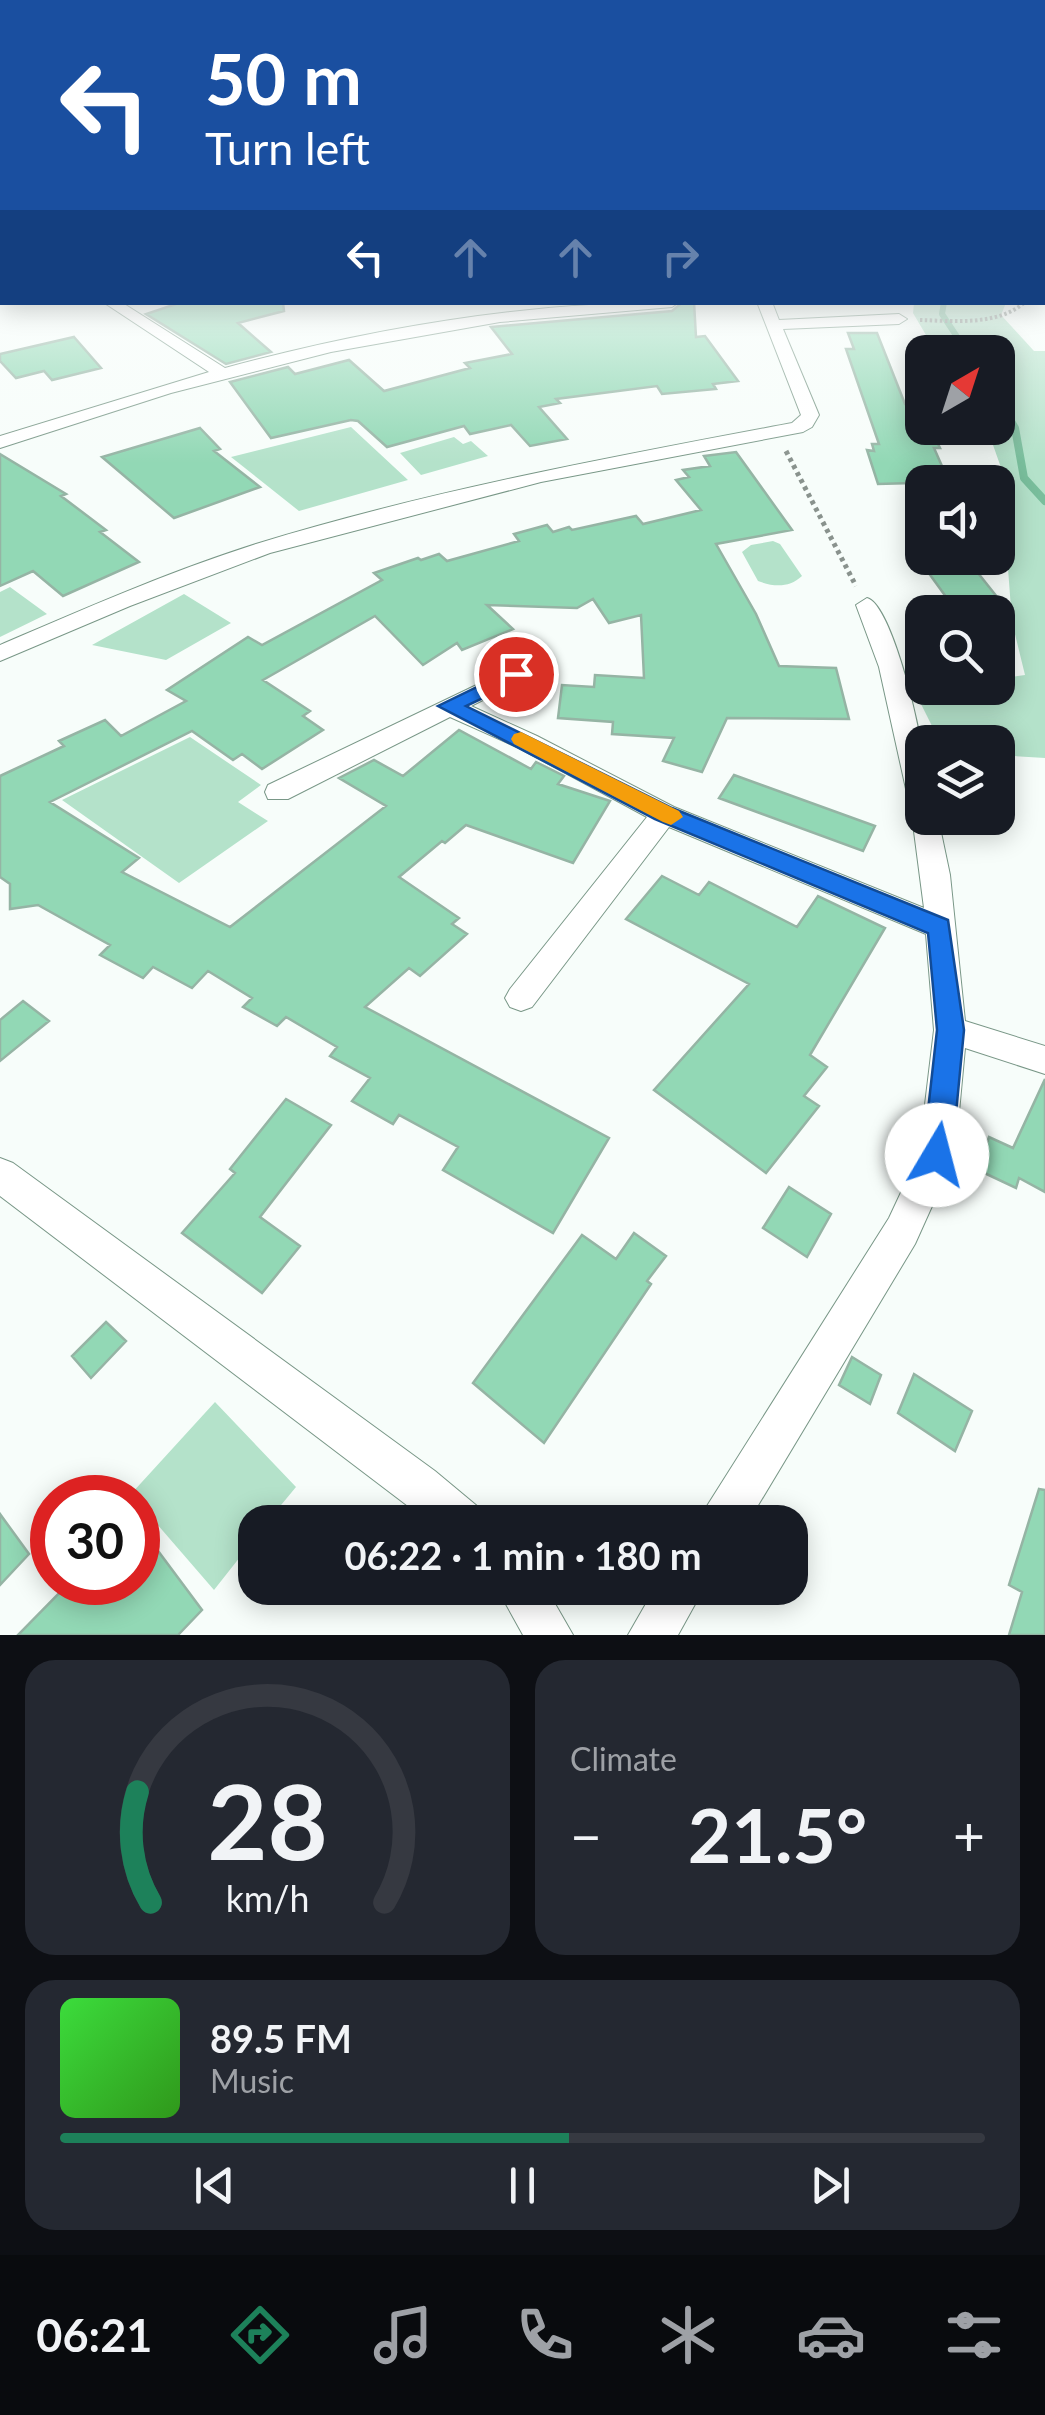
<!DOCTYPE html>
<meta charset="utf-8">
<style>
body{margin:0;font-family:Lato,sans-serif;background:#242831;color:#f1f3f6;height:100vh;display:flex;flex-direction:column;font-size:38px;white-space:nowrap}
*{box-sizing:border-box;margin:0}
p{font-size:32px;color:#9ea1a6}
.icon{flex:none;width:55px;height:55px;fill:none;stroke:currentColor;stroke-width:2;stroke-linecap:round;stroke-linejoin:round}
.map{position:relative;height:1635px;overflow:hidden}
.sheet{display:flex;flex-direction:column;gap:25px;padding:25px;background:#0d0f14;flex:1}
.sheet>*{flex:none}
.top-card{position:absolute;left:0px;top:0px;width:1045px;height:305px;box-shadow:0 5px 25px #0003;background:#1a4fa0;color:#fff;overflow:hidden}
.needle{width:65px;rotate:39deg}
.tools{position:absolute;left:905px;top:335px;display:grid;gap:20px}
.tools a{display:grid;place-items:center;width:110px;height:110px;border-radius:20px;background:#171b24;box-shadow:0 5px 25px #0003;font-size:50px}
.speed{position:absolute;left:30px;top:1475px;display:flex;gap:20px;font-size:50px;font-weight:700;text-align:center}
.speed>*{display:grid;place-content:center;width:130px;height:130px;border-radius:50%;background:#171b24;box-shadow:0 5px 25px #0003;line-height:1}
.speed .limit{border:15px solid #d22;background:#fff;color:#111}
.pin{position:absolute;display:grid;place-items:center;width:85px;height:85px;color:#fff;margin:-42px;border:5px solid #fff;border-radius:50%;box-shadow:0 2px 10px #0007}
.me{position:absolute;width:110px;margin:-55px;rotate:8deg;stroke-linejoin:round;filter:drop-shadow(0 0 8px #0008)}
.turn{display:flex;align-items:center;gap:35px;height:210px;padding:0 40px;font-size:45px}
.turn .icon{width:130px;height:130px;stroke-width:2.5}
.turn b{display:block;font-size:70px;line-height:85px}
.lanes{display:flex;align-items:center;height:95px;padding:0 40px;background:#0003;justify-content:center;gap:50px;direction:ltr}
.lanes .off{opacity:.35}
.big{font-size:75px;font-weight:700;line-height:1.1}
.sheet .tile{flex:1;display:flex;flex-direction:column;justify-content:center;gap:15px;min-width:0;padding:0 35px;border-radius:30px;background:#242831}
.sheet .dial{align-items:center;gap:0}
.dial svg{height:260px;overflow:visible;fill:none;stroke:#363941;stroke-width:7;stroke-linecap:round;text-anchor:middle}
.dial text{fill:#f1f3f6;stroke:none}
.song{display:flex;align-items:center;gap:30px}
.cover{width:120px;height:120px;border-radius:15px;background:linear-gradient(135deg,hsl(120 70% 55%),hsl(110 70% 35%))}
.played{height:10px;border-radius:5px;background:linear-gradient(90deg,#1d815a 55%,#363941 55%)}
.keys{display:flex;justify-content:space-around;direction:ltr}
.heat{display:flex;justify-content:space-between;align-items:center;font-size:55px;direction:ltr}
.sheet .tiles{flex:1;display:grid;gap:25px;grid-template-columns:1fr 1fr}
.tile:last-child{grid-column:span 2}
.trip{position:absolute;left:238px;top:1505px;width:570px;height:100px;border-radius:30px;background:#171b24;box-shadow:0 5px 25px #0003;font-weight:700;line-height:100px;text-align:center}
.dock{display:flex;height:160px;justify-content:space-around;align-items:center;background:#090b0e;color:#9ea1a6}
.dock .icon{width:70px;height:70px}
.dock .on{color:#1d815a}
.dock b{font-size:45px;color:#f1f3f6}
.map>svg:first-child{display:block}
</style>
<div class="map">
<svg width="1045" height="1635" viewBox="0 0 1045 1635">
<rect width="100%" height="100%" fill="#f7fdfa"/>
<path fill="#b4e2ca" d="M914,303H1006L1001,315L1034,351H1045V758L998,755V742H940L920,702L930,688H998V679L1025,675L1012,622L1007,555L998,548V493H1010L993,445L979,428H998V352H936L913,313Z
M351,427L408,480L299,511L231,457Z
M454,437L463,444L471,441L488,456L421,475L400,453Z
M773,541L780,544L802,576C789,588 774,587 758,581L742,552L751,545Z
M10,587L47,614L0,637V592Z
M184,594L231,623L166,660L92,645Z
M190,737L261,785L238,802L268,821L179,883L62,800Z
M215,1402L296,1487L267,1522H255V1538L214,1590L131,1494Z"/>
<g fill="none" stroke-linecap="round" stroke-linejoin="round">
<path stroke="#79be9c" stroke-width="6" d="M944,302L942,314L967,352"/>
<path stroke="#79be9c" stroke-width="8" d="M998,400L1015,428L1024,478L1045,501"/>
</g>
<path fill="#92d8b5" stroke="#95b4a4" stroke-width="2.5" d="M182,302H283L284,311L238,323L271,352L226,364L146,314Z
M683,302H694L696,337L705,336L738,381L713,384L716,389L662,394L657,386L556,399L560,403L539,407L567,439L530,446L511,425L470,434L464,426L387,447L358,421L351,420L271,438L230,382L288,367L295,374L349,360L384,391L470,368L465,363L512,354L491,327L672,311Z
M848,333H877L905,404H918L922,428H930L940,448H934L949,482L878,484L867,450L874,451L872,444H879L846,349H854Z
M74,337L101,368L52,380L44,371L16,378L0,361V354Z
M200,428L220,449L214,451L260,487L174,518L102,457Z
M736,452L792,530L716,544L756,614L779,666L836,668L849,719L727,718L702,772L663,761L674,738L612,734L613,722L558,718L562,685L594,687L595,675L644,678L641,615L609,623L593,599L577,608L487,605L513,629L462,650L457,643L423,665L375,616L263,680L310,711L303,716L323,730L262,769L242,754L233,760L192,731L50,802L139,858L122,872L230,927L386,806L339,778L374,760L403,776L459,730L531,769L536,762L564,776L558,784L610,801L573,863L466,825L445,843L442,841L399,877L459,918L452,924L467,934L420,976L409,968L365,1007L609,1138L553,1233L443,1170L458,1147L399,1115L393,1124L352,1101L370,1078L330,1056L337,1047L286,1017L277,1026L243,1007L252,998L208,971L192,988L153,967L143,978L100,955L110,945L38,905L10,909V884L0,877V776L64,746L59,741L105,720L121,736L186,701L167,690L248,637L262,645L382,580L374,573L418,558L421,560L439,554L447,561L519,541L514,534L547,525L553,532L569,527L572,530L636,516L643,524L701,510L676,480L689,477L683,470L710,466L704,456Z
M0,454L66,494L61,496L106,530L100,532L139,562L63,596L33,571L0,586Z
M974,568L1009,612H957L928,572Z
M734,775L875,826L863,851L719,798Z
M662,876L699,895L709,882L797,927L818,896L885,928L810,1055L827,1067L804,1096L819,1106L766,1173L654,1090L749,984L626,919Z
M23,1001L49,1021L0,1061V1020Z
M1045,1079V1192L1019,1178L1016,1188L978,1170L989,1137L1013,1148Z
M286,1099L331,1125L260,1217L300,1246L262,1293L182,1233L235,1173L230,1169Z
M789,1187L831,1214L807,1257L763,1228Z
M634,1233L666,1256L647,1281L651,1284L544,1443L473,1383L582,1235L616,1259Z
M106,1322L126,1341L91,1378L72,1356Z
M852,1357L881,1375L870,1404L839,1385Z
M914,1374L972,1411L955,1451L898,1413Z
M1039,1489L1045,1490V1635H1009L1022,1592L1009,1585Z
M0,1514L29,1554L0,1585Z
M138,1524L202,1610L178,1635H18L70,1582H138Z"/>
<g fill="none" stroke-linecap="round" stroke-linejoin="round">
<defs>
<path id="minor" d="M1042,253H1045V263H1042Z
M1042,286H1045V296H1042Z
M103,302H121L225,368C373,328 526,302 679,302L672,307L500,322L331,352L171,393L0,448V436L209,372Z
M757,302H772L779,320L899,314L907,319L899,324L783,329L819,415L812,427L803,432L541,482L270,553L130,606L0,661V645C84,609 168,572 256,544C431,490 612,457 792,423L801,415Z
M867,598C891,604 921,728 922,755C924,776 922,797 922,818H938L950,875L965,1021L1045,1046V1074L965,1048L955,1155L915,1244L748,1522H701L707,1506L889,1218L919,1154L934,1030L926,934L669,827L532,1007L521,1011L510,1007L505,998L510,989L647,817L519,748L450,717L288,799H268L265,792L268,785L516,666L525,669L528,674L525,679L471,706L537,736L674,807L924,908L912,816L879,667L856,605Z
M0,1158L13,1163L435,1471L477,1506L483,1522H429L0,1196Z
M497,1588H546L573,1635H523Z
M655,1588H704L678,1635H628Z"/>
</defs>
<use href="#minor" stroke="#799787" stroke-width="2"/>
<path stroke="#89928d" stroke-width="4" stroke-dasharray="2.5 2.5" stroke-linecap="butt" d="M920,320C954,321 998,326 1025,302"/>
<path stroke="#89928d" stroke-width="5" stroke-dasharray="4 4" stroke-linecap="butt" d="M786,451L856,586"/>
<use href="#minor" fill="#fff" fill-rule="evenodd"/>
</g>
<linearGradient id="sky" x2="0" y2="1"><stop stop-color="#7bb8ca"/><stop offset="0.51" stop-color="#fbfefd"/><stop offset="1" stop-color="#fbfefd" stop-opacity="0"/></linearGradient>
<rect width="1045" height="463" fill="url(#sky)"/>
<path fill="#1a73e8" stroke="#114b97" stroke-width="2.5" d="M516,668L523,670V679L466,706L672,808L948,920L964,1030L952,1155L948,1164L937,1168L927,1164L923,1155L937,1030L928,933L655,819L438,706Z"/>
<path fill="#f59e0b" d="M521,732L679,811L683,817L671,825L663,822L514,744L511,739L514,734Z"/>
</svg>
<div class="tools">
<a><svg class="needle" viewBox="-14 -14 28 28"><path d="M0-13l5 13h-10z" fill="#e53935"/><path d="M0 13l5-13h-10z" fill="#9ea1a6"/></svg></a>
<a><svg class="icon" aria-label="sound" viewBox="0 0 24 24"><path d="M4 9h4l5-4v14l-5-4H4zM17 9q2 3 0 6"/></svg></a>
<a><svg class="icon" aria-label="search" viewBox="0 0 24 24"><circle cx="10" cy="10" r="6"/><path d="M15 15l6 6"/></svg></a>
<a><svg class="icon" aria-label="layers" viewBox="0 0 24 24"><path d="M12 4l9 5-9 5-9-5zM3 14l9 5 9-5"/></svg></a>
</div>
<div class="speed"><div class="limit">30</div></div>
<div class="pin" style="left:516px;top:674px;background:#d93025"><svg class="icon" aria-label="arrive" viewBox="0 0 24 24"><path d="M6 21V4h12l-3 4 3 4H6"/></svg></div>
<svg class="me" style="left:937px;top:1155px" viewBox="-20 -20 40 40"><circle r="19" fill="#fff"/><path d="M0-13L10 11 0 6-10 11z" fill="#1a73e8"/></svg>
<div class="trip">06:22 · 1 min · 180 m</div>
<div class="top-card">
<div class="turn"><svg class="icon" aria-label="left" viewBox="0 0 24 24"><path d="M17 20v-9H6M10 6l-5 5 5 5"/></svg><div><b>50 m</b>Turn left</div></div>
<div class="lanes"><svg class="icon" aria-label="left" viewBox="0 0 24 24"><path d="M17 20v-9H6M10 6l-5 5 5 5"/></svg><svg class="icon off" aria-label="ahead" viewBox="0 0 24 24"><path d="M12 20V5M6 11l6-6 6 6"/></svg><svg class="icon off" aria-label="ahead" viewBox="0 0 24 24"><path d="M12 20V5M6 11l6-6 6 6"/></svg><svg class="icon off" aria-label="right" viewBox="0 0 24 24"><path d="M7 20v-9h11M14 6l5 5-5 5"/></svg></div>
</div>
</div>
<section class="sheet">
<div class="tiles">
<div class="tile dial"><svg viewBox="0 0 100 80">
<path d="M14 69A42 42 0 1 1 86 69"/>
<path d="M14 69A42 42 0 0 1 10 35" stroke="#1d815a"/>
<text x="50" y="56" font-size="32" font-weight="700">28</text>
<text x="50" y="72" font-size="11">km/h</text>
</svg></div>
<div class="tile"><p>Climate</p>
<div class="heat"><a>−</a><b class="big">21.5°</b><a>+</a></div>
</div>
<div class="tile">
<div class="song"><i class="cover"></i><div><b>89.5 FM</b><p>Music</p></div></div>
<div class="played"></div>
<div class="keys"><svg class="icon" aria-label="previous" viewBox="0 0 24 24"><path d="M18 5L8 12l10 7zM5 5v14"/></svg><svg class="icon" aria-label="pause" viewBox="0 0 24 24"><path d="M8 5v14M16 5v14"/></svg><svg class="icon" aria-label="next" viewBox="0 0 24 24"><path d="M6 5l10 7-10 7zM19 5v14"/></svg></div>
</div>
</div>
</section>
<nav class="dock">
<b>06:21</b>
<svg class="icon on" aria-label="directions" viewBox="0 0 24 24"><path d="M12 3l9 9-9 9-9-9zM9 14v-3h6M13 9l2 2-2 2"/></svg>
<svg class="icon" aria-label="music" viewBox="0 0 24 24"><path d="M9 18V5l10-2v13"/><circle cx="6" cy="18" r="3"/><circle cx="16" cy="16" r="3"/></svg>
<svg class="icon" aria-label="phone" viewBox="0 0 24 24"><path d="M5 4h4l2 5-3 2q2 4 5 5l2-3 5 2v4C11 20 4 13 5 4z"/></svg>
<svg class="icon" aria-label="climate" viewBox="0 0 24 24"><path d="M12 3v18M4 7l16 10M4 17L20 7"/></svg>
<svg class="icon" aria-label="car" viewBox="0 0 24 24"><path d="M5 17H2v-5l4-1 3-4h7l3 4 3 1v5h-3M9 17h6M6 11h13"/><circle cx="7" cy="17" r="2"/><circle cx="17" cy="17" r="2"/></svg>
<svg class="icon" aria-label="filters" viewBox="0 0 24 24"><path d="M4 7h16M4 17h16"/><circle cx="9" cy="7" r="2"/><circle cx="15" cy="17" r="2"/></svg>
</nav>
